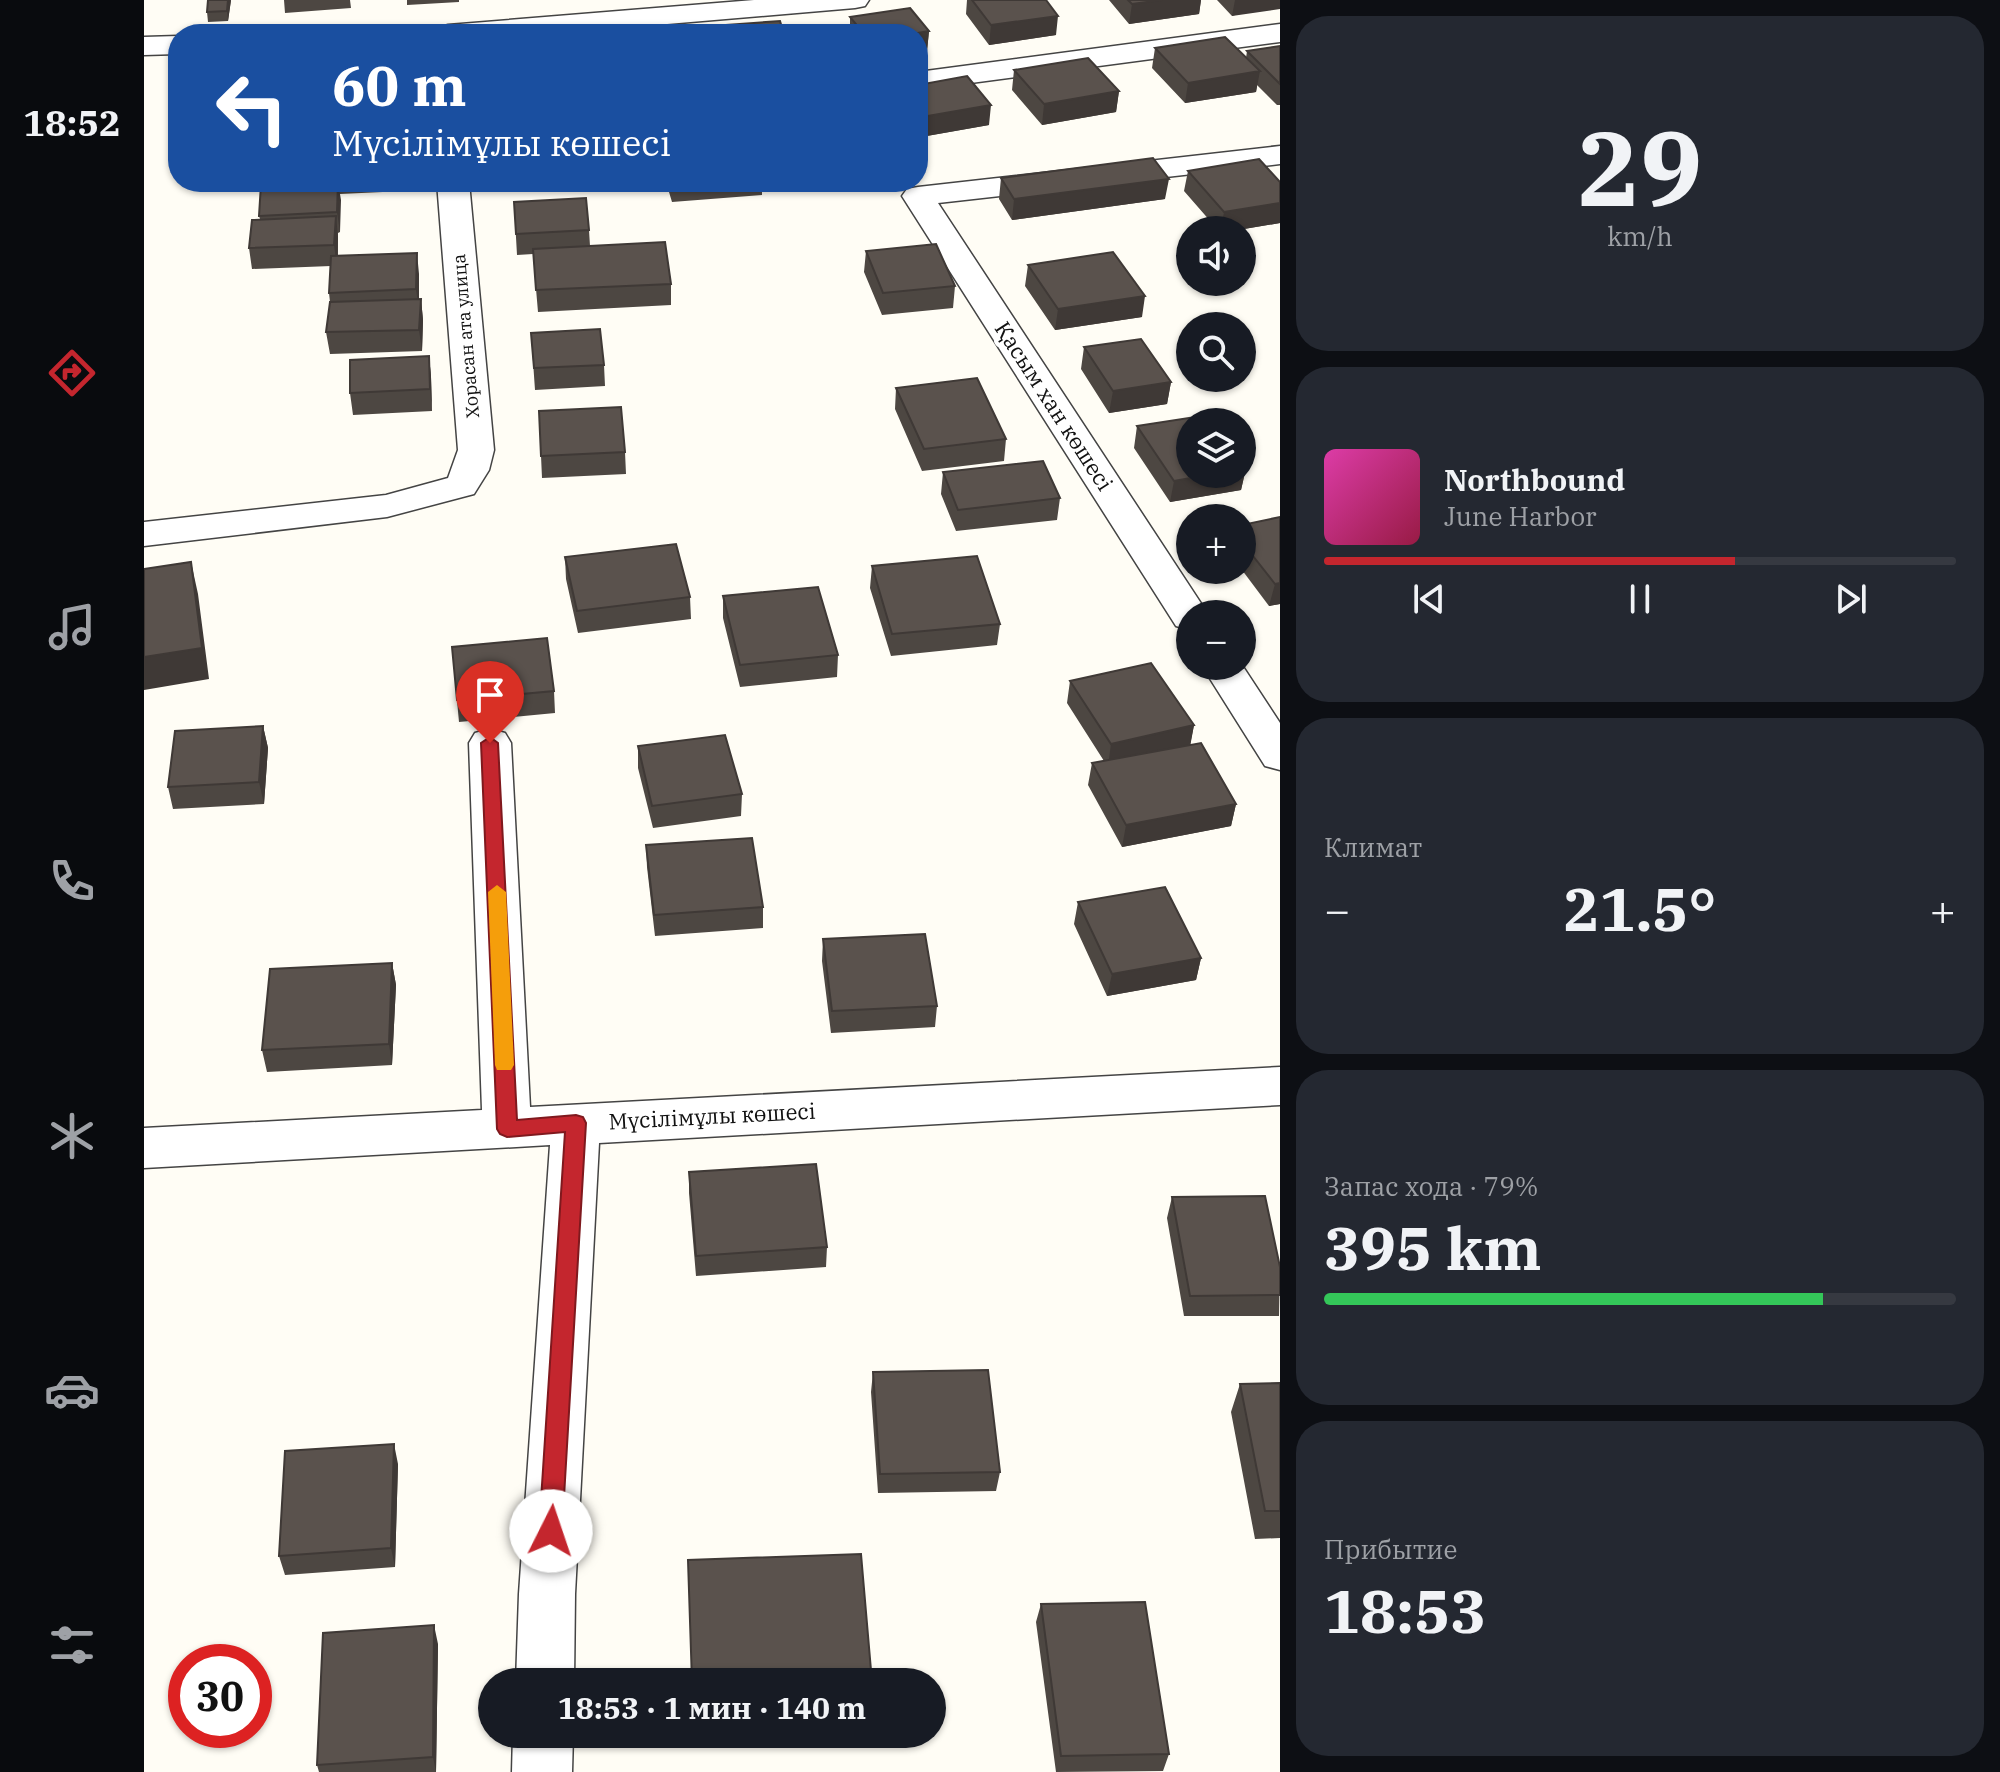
<!DOCTYPE html>
<html lang="ru">
<meta charset="utf-8">
<style>
body{margin:0;font-family:"IBM Plex Serif",serif;background:#242831;color:#f1f3f6;height:100vh;display:flex;flex-direction:column;font-size:30px;white-space:nowrap}
*{box-sizing:border-box;margin:0}
p{font-size:26px;color:#9ea1a6}
.icon{flex:none;width:44px;height:44px;fill:none;stroke:currentColor;stroke-width:2;stroke-linecap:round;stroke-linejoin:round}
.map{position:relative;flex:1;overflow:hidden}
.side{display:flex;flex-direction:column;gap:16px;padding:16px;background:#0d0f14;width:720px}
.side>*{flex:none}
.guide{position:absolute;left:24px;top:24px;width:760px;height:168px;border-radius:32px;box-shadow:0 2px 6px #0004;background:#1a4fa0;color:#fff;overflow:hidden}
.tools{position:absolute;left:1032px;top:216px;display:grid;gap:16px}
.tools a{display:grid;place-items:center;width:80px;height:80px;border-radius:50%;background:#171b24;box-shadow:0 2px 6px #0004;font-size:40px}
.speed{position:absolute;left:24px;top:1644px;display:flex;gap:16px;font-size:40px;font-weight:700;text-align:center}
.speed>*{display:grid;place-content:center;width:104px;height:104px;border-radius:50%;background:#171b24;box-shadow:0 2px 6px #0004;line-height:1}
.speed .limit{border:12px solid #d22;background:#fff;color:#111}
.pin{position:absolute;display:grid;place-items:center;width:68px;height:68px;color:#fff;margin:-82px -34px;border-radius:50% 50% 50% 0;rotate:-45deg;box-shadow:0 0 8px #0007}
.pin .icon{rotate:45deg}
.me{position:absolute;width:88px;margin:-44px;rotate:4deg;stroke-linejoin:round;filter:drop-shadow(0 0 6px #0008)}
.turn{display:flex;align-items:center;gap:28px;height:168px;padding:0 32px;font-size:36px}
.turn .icon{width:104px;height:104px;stroke-width:2.5}
.turn b{display:block;font-size:56px;line-height:68px}
.big{font-size:60px;font-weight:700;line-height:1.1}
.side .card{flex:1;display:flex;flex-direction:column;justify-content:center;gap:12px;min-width:0;padding:0 28px;border-radius:32px;background:#242831}
.side .dial{align-items:center;gap:0}
.dial b{font-size:104px;line-height:1}
.song{display:flex;align-items:center;gap:24px}
.cover{width:96px;height:96px;border-radius:12px;background:linear-gradient(135deg,hsl(320 70% 55%),hsl(340 70% 35%))}
.played{height:8px;border-radius:4px;background:linear-gradient(90deg,#c4262e 65%,#363941 65%)}
.keys{display:flex;justify-content:space-around;direction:ltr}
.heat{display:flex;justify-content:space-between;align-items:center;font-size:44px;direction:ltr}
.charge{height:12px;border-radius:6px;background:linear-gradient(90deg,#34c759 79%,#363941 0)}
.trip{position:absolute;left:334px;top:1668px;width:468px;height:80px;border-radius:40px;background:#171b24;box-shadow:0 2px 6px #0004;font-weight:700;line-height:80px;text-align:center}
main{display:flex;flex:1;min-height:0}
.tab-bar{display:flex;flex-direction:column;width:144px;justify-content:space-around;align-items:center;background:#090b0e;color:#9ea1a6}
.tab-bar .icon{width:56px;height:56px}
.tab-bar .current{color:#c4262e}
.tab-bar b{font-size:36px;color:#f1f3f6}
.map>svg:first-child{display:block}
</style>
<main>
<nav class="tab-bar">
<b>18:52</b>
<svg class="icon current" aria-label="directions" viewBox="0 0 24 24"><path d="M12 3l9 9-9 9-9-9zM9 14v-3h6M13 9l2 2-2 2"/></svg>
<svg class="icon" aria-label="music" viewBox="0 0 24 24"><path d="M9 18V5l10-2v13"/><circle cx="6" cy="18" r="3"/><circle cx="16" cy="16" r="3"/></svg>
<svg class="icon" aria-label="phone" viewBox="0 0 24 24"><path d="M5 4h4l2 5-3 2q2 4 5 5l2-3 5 2v4C11 20 4 13 5 4z"/></svg>
<svg class="icon" aria-label="climate" viewBox="0 0 24 24"><path d="M12 3v18M4 7l16 10M4 17L20 7"/></svg>
<svg class="icon" aria-label="car" viewBox="0 0 24 24"><path d="M5 17H2v-5l4-1 3-4h7l3 4 3 1v5h-3M9 17h6M6 11h13"/><circle cx="7" cy="17" r="2"/><circle cx="17" cy="17" r="2"/></svg>
<svg class="icon" aria-label="filters" viewBox="0 0 24 24"><path d="M4 7h16M4 17h16"/><circle cx="9" cy="7" r="2"/><circle cx="15" cy="17" r="2"/></svg>
</nav>
<div class="map">
<svg width="1136" height="1772" viewBox="0 0 1136 1772">
<rect width="100%" height="100%" fill="#fffdf5"/>
<g fill="none" stroke-linecap="round" stroke-linejoin="round">
<defs>
<path id="minor" d="M610,0H725L721,6L711,8L406,34H290L294,28L304,25Z
M1136,24V42L774,90V72Z
M34,36V54L0,55V37Z
M1136,146V164L794,203L1064,614H1046V630L1032,626L758,196L763,189L774,187Z
M293,182H325L350,450L345,470L330,494L243,517L0,546V522L242,495L304,478L314,450Z
M1098,665L1136,723V770L1121,766L1058,666Z
M346,729L361,733L367,743L386,1107L1136,1067V1105L455,1143L431,1594L430,1682H372L375,1594L406,1145L0,1168V1128L338,1110L325,743L331,733Z
M369,1734H429L428,1772H368Z"/>
</defs>
<use href="#minor" stroke="#444" stroke-width="3"/>
<use href="#minor" fill="#fff" fill-rule="evenodd"/>
</g>
<path fill="#4d4742" d="M87,0L84,21L64,22L63,12Z
M140,0H206L207,8L141,13Z
M263,0H315V2L263,5Z
M823,0H828L912,35L845,45L822,14Z
M965,0H1057L1055,14L985,24Z
M1073,0H1136L1088,16Z
M766,8L785,31L783,51L774,53V34H706V17Z
M1136,46V105H1133L1113,85L1112,92L1041,103L1008,68L1011,48L1102,58L1103,51Z
M870,70L975,91L972,112L898,125L868,90Z
M774,85L845,125L777,137L774,133Z
M1044,171L1136,223L1094,230H1074L1040,191Z
M857,178L1021,199L868,220L855,199Z
M147,182H260V191L196,194V232L194,233V256L275,274V299H277L279,320L278,351L186,354L182,332L186,302L185,293L187,266L108,269L105,248L116,219L115,216Z
M522,182H618V195L528,202Z
M370,202L445,230L446,246L527,284V305L394,312L389,254L373,255Z
M722,251L811,286L809,308L738,315L720,272Z
M884,265L998,317L911,330L881,286Z
M387,333L460,365L461,386L391,390Z
M940,347L1027,382L1023,404L965,413L937,369Z
M285,356L287,377L288,411L209,415L206,393Z
M752,388L862,439L860,461L778,471L751,409Z
M395,411L481,452L482,474L398,478Z
M993,426L1102,468L1097,490L1026,502L990,448Z
M799,472L916,498L913,520L812,531L797,494Z
M1136,517V604L1125,606L1098,570V525Z
M421,557L546,597L547,619L434,633L422,579Z
M728,566L856,624L853,645L747,656L726,588Z
M579,596L694,655L693,677L596,687L579,618Z
M308,647L410,691L411,713L315,722Z
M926,681L1050,725L1046,745L1092,804L1087,826L978,847L944,785L948,763L960,761L923,703Z
M119,726L124,748L120,804L29,809L24,787Z
M494,746L598,794L597,816L509,828L494,768Z
M502,845L619,907V928L511,936L503,867Z
M934,902L1057,958L1052,980L963,996L930,924Z
M679,939L793,1006L791,1027L687,1033L678,961Z
M248,963L252,985L248,1065L123,1072L118,1050Z
M545,1172L683,1247L682,1267L552,1276L545,1193Z
M1028,1197L1136,1267L1135,1316H1040L1023,1218Z
M729,1372L856,1472L852,1491L734,1493L727,1392Z
M1136,1383V1538L1111,1539L1087,1412L1096,1384Z
M254,1464L251,1567L141,1575L135,1556Z
M897,1604L1025,1754L1019,1771L912,1772L892,1622Z
M294,1644L292,1772H175L173,1765Z"/>
<path fill="#3f3936" d="M84,0H87L84,21L83,11Z
M1018,0H1057L1055,14L985,24L988,4Z
M1091,0H1136V9L1088,16Z
M914,16L912,35L845,45L847,25Z
M785,31L783,51L774,53V34H768Z
M1116,71L1112,92L1041,103L1044,83Z
M975,91L972,112L898,125L900,104Z
M847,105L845,125L777,137L778,117Z
M1025,179L1021,199L868,220L870,199Z
M194,182L197,200L196,232L193,212Z
M1136,203V223L1094,230H1077L1080,212Z
M192,216L194,237L193,266L190,245Z
M273,253L275,274V310L272,289Z
M1001,296L998,317L911,330L914,309Z
M277,299L279,320L278,351L275,330Z
M285,356L287,377L288,411L286,389Z
M1027,382L1023,404L965,413L969,391Z
M1102,468L1097,490L1026,502L1030,481L1069,474H1098V469Z
M47,562L54,594L65,679L0,690V657Z
M1136,583V604L1125,606L1131,584Z
M1050,725L1046,747L964,766L967,744Z
M119,726L124,748L120,804L115,782Z
M1092,804L1087,826L978,847L982,825Z
M1057,958L1052,980L963,996L968,974Z
M248,963L252,985L248,1065L245,1044Z
M250,1444L254,1464L251,1567L247,1548Z
M290,1625L294,1644L292,1772L289,1757Z"/>
<path fill="#5a524d" stroke="#3f3936" stroke-width="2" d="M64,0H84L83,11L63,12Z
M828,0H902L914,16L847,25Z
M984,0H1018L988,4Z
M766,8L785,31L768,34H720L706,17Z
M636,21L640,34H586L583,25Z
M259,26V34H195V29Z
M1081,37L1116,71L1044,83L1011,48Z
M1136,46V84L1103,51Z
M944,58L975,91L900,104L870,70Z
M823,76L847,105L778,117L774,111V85Z
M1009,158L1025,179L870,199L857,178Z
M1115,159L1136,182V203L1080,212L1044,171Z
M147,182H194L193,212L115,216L117,184Z
M442,198L445,230L372,234L370,202Z
M192,216L190,245L105,248L108,220Z
M521,242L527,284L392,290L389,249Z
M792,244L811,286L739,293L722,251Z
M969,252L1001,296L914,309L884,265Z
M273,253L272,289L185,293L187,256Z
M277,299L275,330L182,332L186,302Z
M456,329L460,365L390,368L387,333Z
M997,339L1027,382L969,391L940,347Z
M285,356L286,389L206,393V360Z
M833,378L862,439L780,449L752,388Z
M477,407L481,452L397,456L395,411Z
M1064,415L1069,422H1046V474H1069L1030,481L993,426Z
M899,461L916,498L814,510L799,472Z
M1136,517V583L1131,584L1098,542V525Z
M532,544L546,597L433,611L421,557Z
M833,556L856,624L748,634L728,566Z
M47,562L58,648L0,657V569Z
M674,587L694,655L596,665L579,596Z
M403,638L410,691L313,700L308,647Z
M1007,663L1050,725L967,744L926,681Z
M119,726L115,782L24,787L31,731Z
M581,735L598,794L508,806L494,746Z
M1057,743L1092,804L982,825L948,763Z
M608,838L619,907L510,915L502,845Z
M1021,887L1057,958L968,974L934,902Z
M781,934L793,1006L688,1011L679,939Z
M248,963L245,1044L118,1050L126,969Z
M672,1164L683,1247L552,1256L545,1172Z
M1121,1196L1136,1267V1295L1046,1296L1028,1197Z
M844,1370L856,1472L736,1474L729,1372Z
M1136,1383V1511H1121L1096,1384Z
M250,1444L247,1548L135,1556L141,1451Z
M717,1554L728,1682H548L544,1560Z
M1001,1602L1025,1754L917,1756L897,1604Z
M290,1625L289,1757L173,1765L179,1633Z"/>
<path fill="#c4262e" stroke="#7f191e" stroke-width="2" d="M346,737L354,743L373,1120L432,1115L439,1117L442,1123L418,1531L415,1539L407,1542L399,1539L395,1531L421,1132L363,1137L356,1134L353,1129L337,743Z"/>
<path fill="#f59e0b" d="M353,885L362,892L370,1065L367,1070H353L351,1065L344,892Z"/>
<g text-anchor="middle" stroke-width="8" stroke-linejoin="round" paint-order="stroke">
<g font-size="18" fill="#111" stroke="#fff">
<text transform="translate(322 336) rotate(-95)" y="6">Хорасан ата улица</text>
</g>
<g font-size="22" fill="#111" stroke="#fff">
<text transform="translate(910 406) rotate(57)" y="8">Қасым хан көшесі</text>
<text transform="translate(568 1116) rotate(-3)" y="8">Мүсілімұлы көшесі</text>
</g>
</g>
</svg>
<div class="tools">
<a><svg class="icon" aria-label="sound" viewBox="0 0 24 24"><path d="M4 9h4l5-4v14l-5-4H4zM17 9q2 3 0 6"/></svg></a>
<a><svg class="icon" aria-label="search" viewBox="0 0 24 24"><circle cx="10" cy="10" r="6"/><path d="M15 15l6 6"/></svg></a>
<a><svg class="icon" aria-label="layers" viewBox="0 0 24 24"><path d="M12 4l9 5-9 5-9-5zM3 14l9 5 9-5"/></svg></a>
<a>+</a>
<a>−</a>
</div>
<div class="speed"><div class="limit">30</div></div>
<div class="pin" style="left:346px;top:743px;background:#d93025"><svg class="icon" aria-label="arrive" viewBox="0 0 24 24"><path d="M6 21V4h12l-3 4 3 4H6"/></svg></div>
<svg class="me" style="left:407px;top:1531px" viewBox="-20 -20 40 40"><circle r="19" fill="#fff"/><path d="M0-13L10 11 0 6-10 11z" fill="#c4262e"/></svg>
<div class="trip">18:53 · 1 мин · 140 m</div>
<div class="guide">
<div class="turn"><svg class="icon" aria-label="left" viewBox="0 0 24 24"><path d="M17 20v-9H6M10 6l-5 5 5 5"/></svg><div><b>60 m</b>Мүсілімұлы көшесі</div></div>
</div>
</div>
<section class="side">
<div class="card dial"><b>29</b><p>km/h</p></div>
<div class="card">
<div class="song"><i class="cover"></i><div><b>Northbound</b><p>June Harbor</p></div></div>
<div class="played"></div>
<div class="keys"><svg class="icon" aria-label="previous" viewBox="0 0 24 24"><path d="M18 5L8 12l10 7zM5 5v14"/></svg><svg class="icon" aria-label="pause" viewBox="0 0 24 24"><path d="M8 5v14M16 5v14"/></svg><svg class="icon" aria-label="next" viewBox="0 0 24 24"><path d="M6 5l10 7-10 7zM19 5v14"/></svg></div>
</div>
<div class="card"><p>Климат</p>
<div class="heat"><a>−</a><b class="big">21.5°</b><a>+</a></div>
</div>
<div class="card"><p>Запас хода · 79%</p><b class="big">395 km</b><div class="charge"></div></div>
<div class="card"><p>Прибытие</p><b class="big">18:53</b></div>
</section>
</main>
